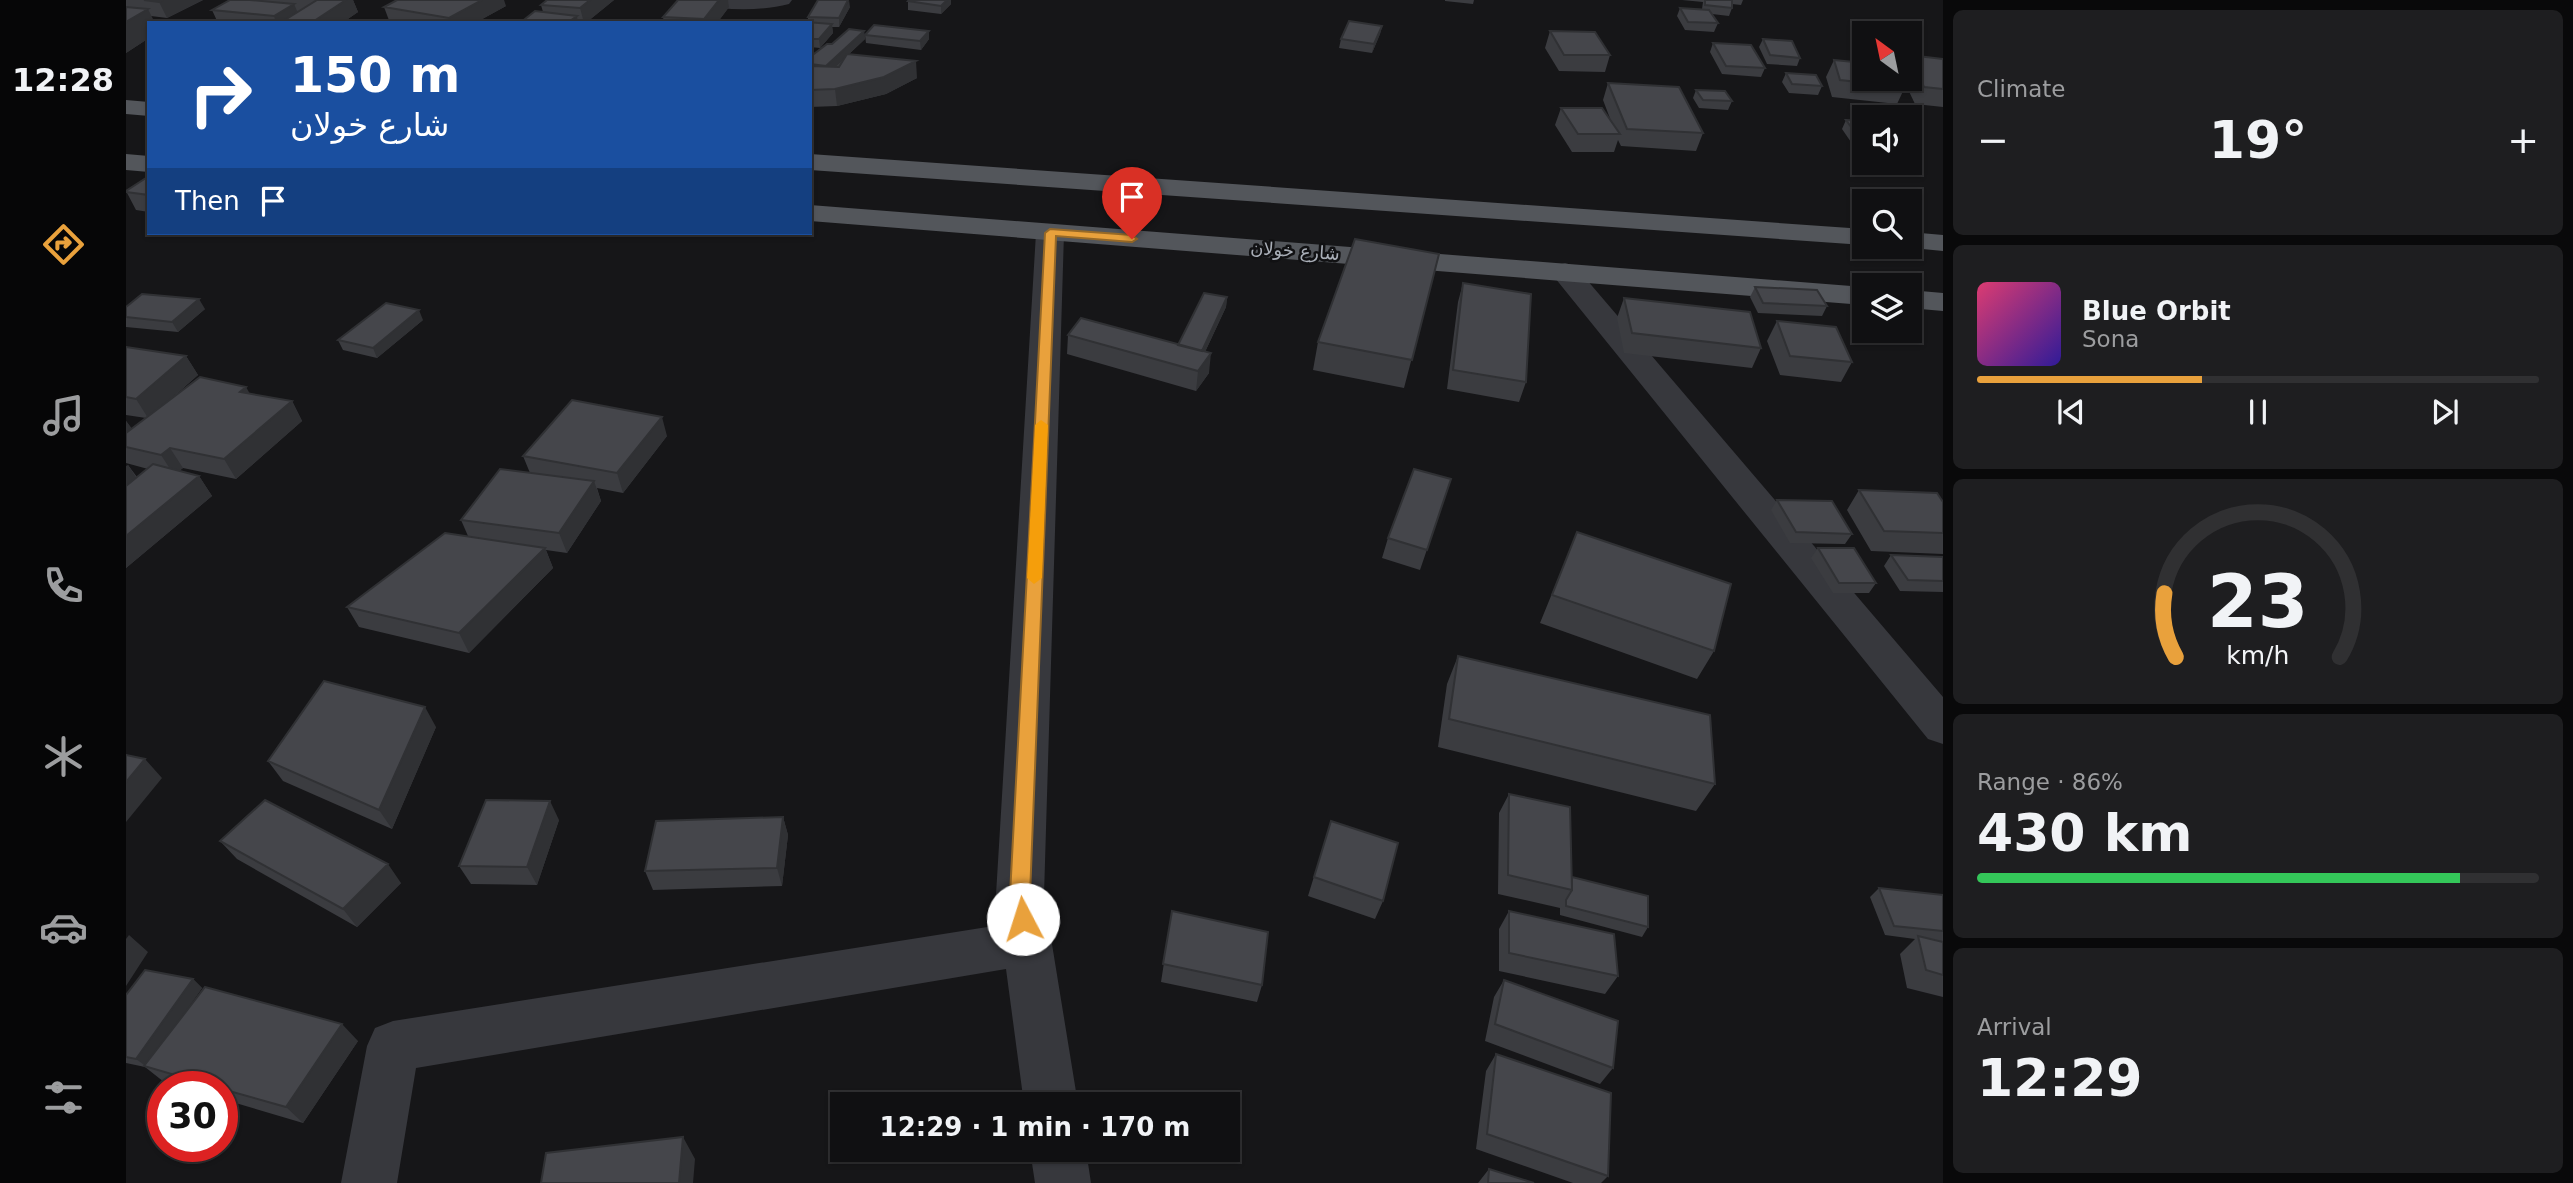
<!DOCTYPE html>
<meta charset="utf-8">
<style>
body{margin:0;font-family:"DejaVu Sans",Vazirmatn,sans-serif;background:#1e1e20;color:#f1f3f6;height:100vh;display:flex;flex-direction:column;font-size:26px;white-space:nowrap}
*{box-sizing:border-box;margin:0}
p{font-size:23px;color:#9c9d9f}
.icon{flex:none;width:38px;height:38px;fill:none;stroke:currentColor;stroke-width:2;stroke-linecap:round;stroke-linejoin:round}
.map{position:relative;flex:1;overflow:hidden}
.side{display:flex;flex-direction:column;gap:10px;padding:10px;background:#09090a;width:630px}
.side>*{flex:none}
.banner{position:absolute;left:21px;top:21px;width:665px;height:214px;border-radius:0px;box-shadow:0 2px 5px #0004,0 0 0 2px #303032;background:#1a4fa0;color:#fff;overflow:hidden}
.needle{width:46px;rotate:327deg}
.controls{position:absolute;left:1726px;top:21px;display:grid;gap:14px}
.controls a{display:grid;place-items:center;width:70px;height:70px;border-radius:0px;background:#101012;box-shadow:0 2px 5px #0004,0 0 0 2px #303032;font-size:35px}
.speed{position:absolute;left:21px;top:1071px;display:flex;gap:14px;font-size:35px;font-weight:700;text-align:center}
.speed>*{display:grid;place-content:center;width:91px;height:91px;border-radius:50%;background:#101012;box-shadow:0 2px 5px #0004,0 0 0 2px #303032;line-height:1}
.speed .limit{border:10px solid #d22;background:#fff;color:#111}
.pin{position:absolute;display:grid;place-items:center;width:60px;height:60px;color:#fff;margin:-72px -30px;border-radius:50% 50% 50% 0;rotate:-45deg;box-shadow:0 0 7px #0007}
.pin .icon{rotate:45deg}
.me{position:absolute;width:77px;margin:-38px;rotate:355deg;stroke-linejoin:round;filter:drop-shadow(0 0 5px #0008)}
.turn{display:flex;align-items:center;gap:24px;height:147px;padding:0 28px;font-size:32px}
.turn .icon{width:91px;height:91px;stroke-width:2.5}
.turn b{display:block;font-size:49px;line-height:60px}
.then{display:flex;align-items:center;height:66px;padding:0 28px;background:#0003;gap:14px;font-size:26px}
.big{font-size:52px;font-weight:600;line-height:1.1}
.side .widget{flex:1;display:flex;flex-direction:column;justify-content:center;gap:10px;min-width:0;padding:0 24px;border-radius:10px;background:#1e1e20}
.side .dial{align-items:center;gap:0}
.dial svg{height:182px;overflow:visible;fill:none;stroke:#303032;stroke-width:7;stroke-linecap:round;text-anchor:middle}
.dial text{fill:#f1f3f6;stroke:none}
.song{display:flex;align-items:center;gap:21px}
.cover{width:84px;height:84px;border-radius:10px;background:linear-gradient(135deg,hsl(340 70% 55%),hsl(250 70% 35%))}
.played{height:7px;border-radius:4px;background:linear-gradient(90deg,#e9a13c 40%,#303032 40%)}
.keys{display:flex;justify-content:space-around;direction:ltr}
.heat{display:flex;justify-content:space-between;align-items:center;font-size:38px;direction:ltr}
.charge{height:10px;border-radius:5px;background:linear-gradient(90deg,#34c759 86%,#303032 0)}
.trip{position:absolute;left:704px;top:1092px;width:410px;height:70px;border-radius:0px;background:#101012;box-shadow:0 2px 5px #0004,0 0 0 2px #303032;font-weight:600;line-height:70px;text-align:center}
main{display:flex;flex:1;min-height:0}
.tab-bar{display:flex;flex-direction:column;width:126px;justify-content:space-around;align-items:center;background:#060607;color:#9c9d9f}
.tab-bar .icon{width:49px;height:49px}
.tab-bar .current{color:#e9a13c}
.tab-bar b{font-size:32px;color:#f1f3f6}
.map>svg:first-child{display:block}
</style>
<main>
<nav class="tab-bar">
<b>12:28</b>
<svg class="icon current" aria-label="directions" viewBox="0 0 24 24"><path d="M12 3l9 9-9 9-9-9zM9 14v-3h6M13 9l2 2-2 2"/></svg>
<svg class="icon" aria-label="music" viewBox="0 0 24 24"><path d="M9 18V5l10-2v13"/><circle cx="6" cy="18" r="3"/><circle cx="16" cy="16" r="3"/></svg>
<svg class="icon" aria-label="phone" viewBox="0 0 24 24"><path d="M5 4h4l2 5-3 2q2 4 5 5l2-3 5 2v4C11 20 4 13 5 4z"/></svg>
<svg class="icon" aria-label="climate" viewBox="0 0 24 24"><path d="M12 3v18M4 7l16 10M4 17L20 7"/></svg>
<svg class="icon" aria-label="car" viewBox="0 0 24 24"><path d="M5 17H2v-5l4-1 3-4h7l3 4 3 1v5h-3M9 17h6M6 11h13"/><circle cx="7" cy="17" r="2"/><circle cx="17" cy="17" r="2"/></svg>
<svg class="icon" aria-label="filters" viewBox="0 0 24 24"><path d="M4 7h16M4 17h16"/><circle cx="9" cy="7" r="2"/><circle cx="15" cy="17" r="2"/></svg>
</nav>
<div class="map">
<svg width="1817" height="1183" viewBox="0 0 1817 1183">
<rect width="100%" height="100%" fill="#161618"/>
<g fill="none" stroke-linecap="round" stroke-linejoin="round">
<path fill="#37383d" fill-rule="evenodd" d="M569,0H666L663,4C635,11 600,11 572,4Z
M924,225L934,227L938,233L918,895L952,1104H898L880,969L290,1068L271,1183H215L241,1046L249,1028L267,1021L874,925L870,895L910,233L914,227Z
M1439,263L1449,266L1817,697V744L1802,739L1429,278L1425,272L1429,266Z
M904,1150H960L965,1183H909Z"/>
<path fill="#53565b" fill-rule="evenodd" d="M0,100L23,102V116L0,114Z
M0,154L23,156V172L0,170Z
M684,154L1738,229V245L684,170Z
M684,205L1738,287V305L684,221Z
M1783,232L1817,235V251L1776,247H1783Z
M1783,290L1817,293V311L1783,308Z"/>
</g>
<path fill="#3b3c40" d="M0,0H77L41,18L25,16L23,38L0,53Z
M104,0H227L232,12L216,23H92L86,10Z
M421,0H488L462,21L481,23H394L417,12L415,5Z
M552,0H602L603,7L591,23H538L537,17Z
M1319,0H1348L1347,4L1319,1Z
M1556,0H1617L1615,5L1606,4V8L1603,16L1586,14L1592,23L1588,32L1559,30L1551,16L1554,8L1576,9L1577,2Z
M782,1L825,4L815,14L782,10Z
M380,6L349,23H264L258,7Z
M724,7L713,27H706L707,33L694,48L684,47V23L682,22V17Z
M1256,26L1254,34L1246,53L1213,48L1215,39Z
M738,31L739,39L723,54L791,78L760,94L711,106L684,107V57L706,44Z
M803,31V39L795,50L740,43L739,35Z
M1424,31L1484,55L1479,72L1433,71L1419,48Z
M1637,39L1674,58L1671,66L1641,64L1633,47Z
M1587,43L1639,68L1635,77L1596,74L1584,52Z
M1783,55L1817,59V107L1789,104L1777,79H1783Z
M1708,60L1779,87L1771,104L1706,97L1700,77Z
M1660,73L1696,86L1692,95L1663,93L1656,82Z
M1482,83L1577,133L1570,151L1495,146L1492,140L1488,152H1446L1429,125L1435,108L1485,121L1477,100Z
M1570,90L1606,101L1602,110L1573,108L1567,98Z
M1720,120L1738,121V145H1727L1716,129Z
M23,176V212L10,210L0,191Z
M1313,254L1278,388L1187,370L1192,342Z
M1337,283L1400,382L1393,402L1321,389L1332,302Z
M1629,287L1701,306L1696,316L1632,313L1624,297Z
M1101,297L1100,307L1079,352L1083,373L1070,391L941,354L942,335L1052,344Z
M1498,298L1635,348L1626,368L1498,353L1491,318Z
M0,307L79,309L52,332L0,327Z
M297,320L251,358L217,350L212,340Z
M1651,321L1726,362L1715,382L1654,375L1641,341Z
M0,347L60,356L72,375L45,399L124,394L166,401L176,421L110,479L57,468L53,471L73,476L86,496L0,568L2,465L11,477L22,469L0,463V421L6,429L20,418L0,415Z
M541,436L497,493L471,488L475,501L441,553L420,550L427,568L343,653L233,627L221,607L342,536L335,520L404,473L397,456Z
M1325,479L1294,570L1256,558L1262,538Z
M1733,490L1817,502V554L1745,551L1721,510Z
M1651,500L1726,534L1719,544L1664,543L1645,510Z
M1451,532L1588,651L1571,679L1414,623Z
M1692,548L1750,583L1743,593H1707L1685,558Z
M1765,555L1817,557V592L1774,591L1758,566Z
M1332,656L1589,784L1570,811L1312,747L1321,684Z
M310,727L266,829L157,781L142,761Z
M1383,794L1446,877L1522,927L1516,937L1434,915V908L1372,894L1373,813Z
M657,817L662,835L656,886L527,890L519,871Z
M433,820L411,885L345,884L333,866Z
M1205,821L1257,901L1249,919L1182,896Z
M94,841L275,883L231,927L111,859Z
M1753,888L1817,895V941H1812L1817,942V997L1781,988L1774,954L1789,939L1759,935L1744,897Z
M1046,911L1136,985L1131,1002L1035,982Z
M1383,911L1492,976L1479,994L1373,971V929Z
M67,979L76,988L54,1019L232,1041L177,1123L96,1099V1087H55L38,1082L19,1067L0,1063V995Z
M1378,980L1487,1068L1474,1084L1359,1041L1368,997Z
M1370,1054L1482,1176L1475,1183H1447L1350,1149L1360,1071Z
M1363,1169L1408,1183H1352Z"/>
<path fill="#303134" d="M37,0H77L41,18L33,2Z
M220,0H227L232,12L216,23H185Z
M356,0H378L380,6L349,23H324L323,18Z
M464,0H488L460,23H458L454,8Z
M593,0H602L603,7L591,23H579L578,19Z
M723,0L724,7L713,27V18Z
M821,0H825V4L815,14V6Z
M168,4L175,20L170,23H150L148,16Z
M22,9L29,23H23V38L0,53V22Z
M451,16L452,23H441Z
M706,24L707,33L694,48L693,39Z
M1256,26L1254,34L1246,53L1248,44Z
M738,31L739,39L701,75L700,66Z
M803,31V39L795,50L794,41Z
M790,61L791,78L760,94L711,106L709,89Z
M1101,297L1100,307L1071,369L1072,359Z
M73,299L79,309L52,332L46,322Z
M293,310L297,320L251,358L247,348Z
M1085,353L1083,373L1070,391L1072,371Z
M60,356L72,375L22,418L10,399Z
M120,387L131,406L114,392Z
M166,401L176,421L110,479L98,459Z
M536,417L541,436L497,493L491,473Z
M0,421L6,429L0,434Z
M44,448L57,468L48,475L35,455Z
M2,465L15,485L0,497V466Z
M73,476L86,496L0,568V536Z
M468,481L475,501L441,553L433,533Z
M419,548L427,568L343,653L333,633Z
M299,707L310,727L266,829L253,810Z
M19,759L36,778L0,822V782Z
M424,801L433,820L411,885L401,867Z
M657,817L662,835L656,886L651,868Z
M262,864L275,883L231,927L217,909Z
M3,935L22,952L0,986V939Z
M67,979L76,988L21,1067L10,1059Z
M216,1024L232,1041L177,1123L160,1107Z
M557,1137L569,1159L567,1183H553Z"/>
<path fill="#45464b" stroke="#303134" stroke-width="2" d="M18,0H37L33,2Z
M104,0H124L168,4L148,16L86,10Z
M191,0H220L185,23H154Z
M271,0H356L323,18L258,7Z
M421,0H464L454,8L415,5Z
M552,0H593L578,19L537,17Z
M692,0H722L713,18L682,17Z
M783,0H821L815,6L782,1Z
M1579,0H1606V8L1579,5Z
M0,7L22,9L0,22Z
M1554,8L1583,10L1592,23L1562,22Z
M409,11L451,16L441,23H394Z
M459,21L481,23H457Z
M1223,21L1256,26L1248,44L1215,39Z
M680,22L706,24L693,39H684V23Z
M748,25L803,31L794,41L739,35Z
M723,29L738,31L700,66L684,64V57L701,44H706Z
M1424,31L1469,32L1484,55H1438Z
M1637,39L1666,41L1674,58L1644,55Z
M1587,43L1625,45L1639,68L1600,66Z
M721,54L790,61L758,77L709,89L684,90V66L713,67Z
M1783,55L1817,59V89L1798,87Z
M1708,60L1738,63V79H1776L1779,87L1714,80Z
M1660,73L1690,75L1696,86L1666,84Z
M1482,83L1553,87L1577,133L1501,129Z
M1570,90L1599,91L1606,101L1577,100Z
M1435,108H1476L1494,134H1452Z
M1720,120L1738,121V136H1732Z
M23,176V195L0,192V191Z
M1229,239L1313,254L1286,360L1192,342Z
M1337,283L1405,294L1400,382L1327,370Z
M1629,287L1691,290L1701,306L1637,303Z
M1078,293L1101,297L1076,351L1052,345Z
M16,294L73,299L46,322L0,317V307Z
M1498,298L1624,312L1635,348L1506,333Z
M260,303L293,310L247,348L212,340Z
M955,318L1085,353L1072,371L942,335Z
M1651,321L1710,327L1726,362L1664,356Z
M0,347L60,356L10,399L0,397Z
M74,377L120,387L114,392L166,401L98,459L44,448L35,455L0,447V433Z
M446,400L536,417L491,473L397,456Z
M27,464L73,476L0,536V486Z
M374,469L468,481L433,533L335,520Z
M1288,469L1325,479L1301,550L1262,538Z
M1733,490L1811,493L1817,502V533L1758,531Z
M1651,500L1706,501L1726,534L1670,532Z
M1451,532L1605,584L1588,651L1426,595Z
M319,533L419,548L333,633L221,607Z
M1692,548H1728L1750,583H1713Z
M1765,555L1817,557V581L1782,580Z
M1332,656L1584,715L1589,784L1323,719Z
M198,681L299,707L253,810L142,761Z
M0,755L19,759L0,782Z
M1383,794L1444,807L1446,890L1382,875Z
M139,800L262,864L217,909L94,841Z
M360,800L424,801L401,867L333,866Z
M657,817L651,868L519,871L530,821Z
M1205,821L1272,843L1257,901L1188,877Z
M1446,877L1522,896V927L1440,906V900L1446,890Z
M1753,888L1817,895V931L1768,926Z
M1046,911L1142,932L1136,985L1037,964Z
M1383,911L1488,934L1492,976L1383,953Z
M1792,936L1817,942V975L1800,970Z
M19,970L67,979L10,1059L0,1057V995Z
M1378,980L1492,1021L1487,1068L1369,1024Z
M79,987L216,1024L160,1107L96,1089V1087H90L18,1066Z
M1370,1054L1485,1093L1482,1176L1361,1134Z
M557,1137L553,1183H415L420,1153Z
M1363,1169L1408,1183H1362Z"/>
<path fill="#e9a13c" stroke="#976927" stroke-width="2" d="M924,229L1006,235L1011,239L1006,242L930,236L904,895L907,919L904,925L897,928L890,925L884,895L919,233Z"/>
<path fill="#f59e0b" d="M915,420L922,425L916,578L908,584L901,578L909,425Z"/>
<g text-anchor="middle" stroke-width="5" stroke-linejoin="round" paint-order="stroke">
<g font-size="18" fill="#a9aeb7" stroke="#111113">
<text transform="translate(1169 251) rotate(4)" y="6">شارع خولان</text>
</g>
</g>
</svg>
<div class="controls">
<a><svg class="needle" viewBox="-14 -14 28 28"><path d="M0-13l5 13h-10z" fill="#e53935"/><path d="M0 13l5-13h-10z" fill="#9c9d9f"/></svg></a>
<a><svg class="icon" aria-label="sound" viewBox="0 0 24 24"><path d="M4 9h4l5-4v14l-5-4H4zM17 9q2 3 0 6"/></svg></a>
<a><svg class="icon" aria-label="search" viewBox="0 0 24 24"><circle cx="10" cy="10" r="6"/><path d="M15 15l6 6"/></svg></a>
<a><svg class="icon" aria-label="layers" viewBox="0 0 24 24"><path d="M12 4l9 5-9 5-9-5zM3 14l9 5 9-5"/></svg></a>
</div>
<div class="speed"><div class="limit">30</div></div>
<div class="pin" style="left:1006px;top:239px;background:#d93025"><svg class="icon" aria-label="arrive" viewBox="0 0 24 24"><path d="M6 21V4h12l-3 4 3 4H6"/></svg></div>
<svg class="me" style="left:897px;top:919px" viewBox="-20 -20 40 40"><circle r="19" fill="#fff"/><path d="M0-13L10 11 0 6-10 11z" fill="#e9a13c"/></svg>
<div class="trip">12:29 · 1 min · 170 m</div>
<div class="banner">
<div class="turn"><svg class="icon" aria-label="right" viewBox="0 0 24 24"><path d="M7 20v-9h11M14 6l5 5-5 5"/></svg><div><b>150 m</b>شارع خولان</div></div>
<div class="then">Then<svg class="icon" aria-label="arrive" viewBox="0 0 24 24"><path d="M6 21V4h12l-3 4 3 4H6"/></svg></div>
</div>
</div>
<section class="side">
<div class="widget"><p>Climate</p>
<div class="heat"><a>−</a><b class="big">19°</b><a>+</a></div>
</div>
<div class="widget">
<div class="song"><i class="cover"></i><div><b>Blue Orbit</b><p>Sona</p></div></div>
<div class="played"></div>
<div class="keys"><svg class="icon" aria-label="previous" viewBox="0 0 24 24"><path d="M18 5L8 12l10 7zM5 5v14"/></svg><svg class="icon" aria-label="pause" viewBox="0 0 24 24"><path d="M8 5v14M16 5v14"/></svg><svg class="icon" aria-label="next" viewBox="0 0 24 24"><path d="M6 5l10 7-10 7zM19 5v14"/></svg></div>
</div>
<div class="widget dial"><svg viewBox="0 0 100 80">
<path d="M14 69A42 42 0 1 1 86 69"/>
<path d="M14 69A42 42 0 0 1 9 41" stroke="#e9a13c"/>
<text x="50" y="56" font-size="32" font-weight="700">23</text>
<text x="50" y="72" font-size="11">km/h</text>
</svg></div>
<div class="widget"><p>Range · 86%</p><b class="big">430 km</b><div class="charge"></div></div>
<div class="widget"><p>Arrival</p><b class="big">12:29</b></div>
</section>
</main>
